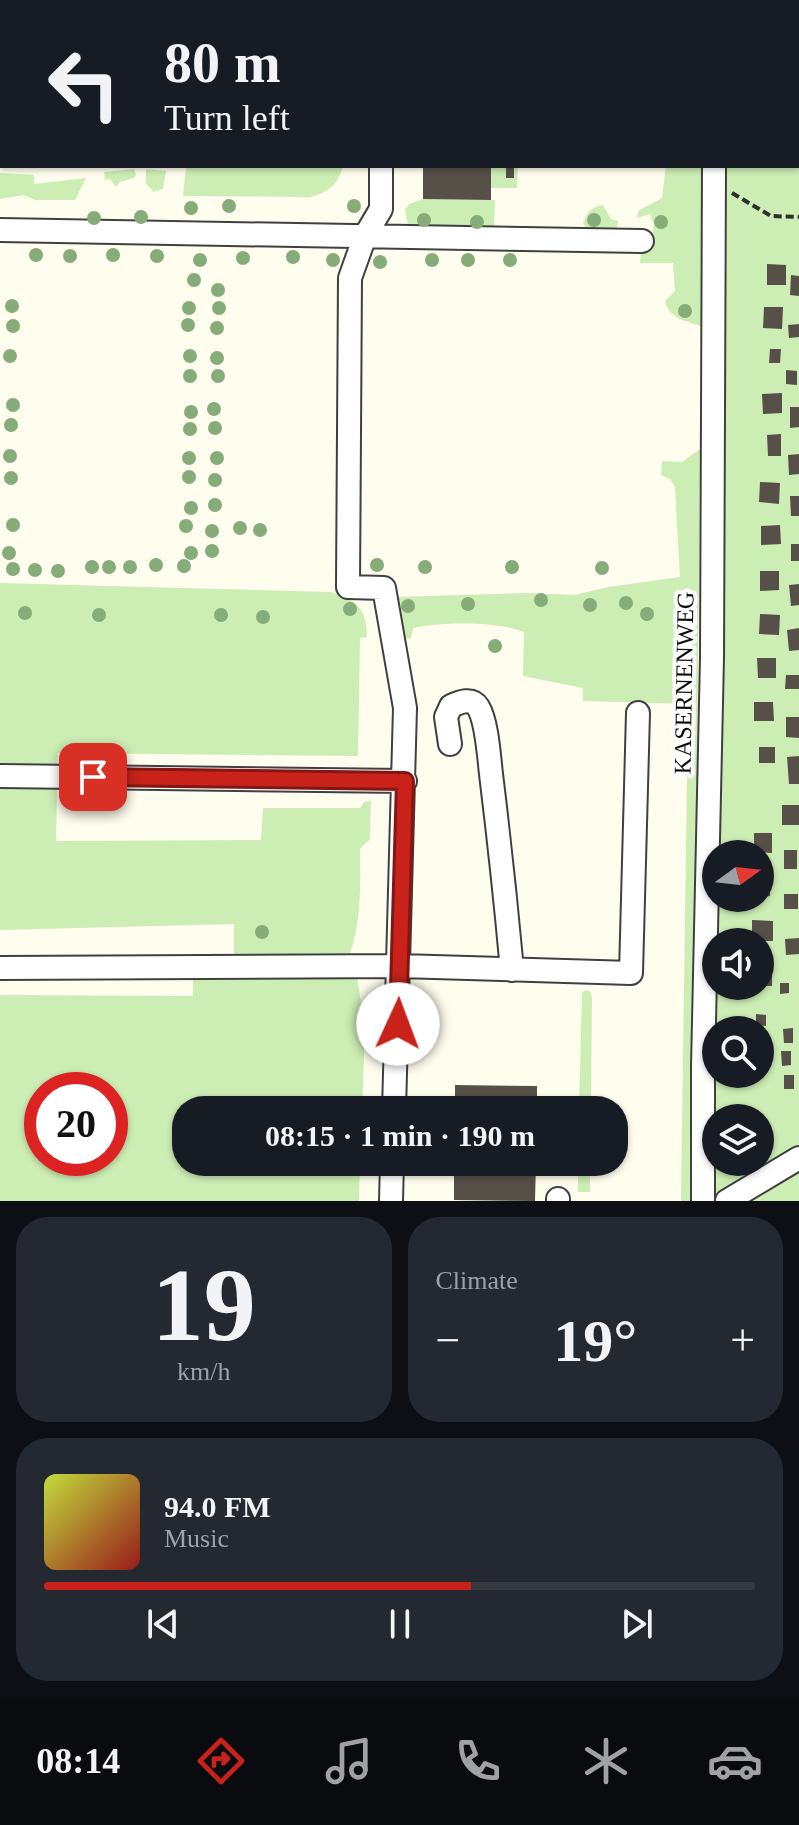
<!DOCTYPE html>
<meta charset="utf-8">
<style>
body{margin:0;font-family:"Times New Roman",serif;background:#242831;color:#f1f3f6;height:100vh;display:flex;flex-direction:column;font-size:30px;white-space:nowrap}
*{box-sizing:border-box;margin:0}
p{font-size:26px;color:#9ea1a6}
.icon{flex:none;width:44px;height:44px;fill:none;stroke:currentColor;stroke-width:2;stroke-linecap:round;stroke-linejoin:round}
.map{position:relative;height:1201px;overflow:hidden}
.details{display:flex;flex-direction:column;gap:16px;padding:16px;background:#0d0f14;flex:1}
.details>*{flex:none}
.hud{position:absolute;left:0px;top:0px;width:800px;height:168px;box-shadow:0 2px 6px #0004;background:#171b24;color:#f1f3f6;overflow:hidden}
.needle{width:52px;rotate:75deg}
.buttons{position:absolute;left:702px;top:840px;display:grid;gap:16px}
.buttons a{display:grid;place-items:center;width:72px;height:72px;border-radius:50%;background:#171b24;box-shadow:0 2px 6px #0004;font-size:40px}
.speed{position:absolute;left:24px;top:1072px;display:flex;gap:16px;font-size:40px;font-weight:700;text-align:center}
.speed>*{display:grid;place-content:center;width:104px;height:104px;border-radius:50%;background:#171b24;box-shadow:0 2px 6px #0004;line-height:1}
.speed .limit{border:12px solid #d22;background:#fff;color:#111}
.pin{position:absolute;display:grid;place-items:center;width:68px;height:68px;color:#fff;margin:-34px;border-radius:16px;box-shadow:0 4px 12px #0006}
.me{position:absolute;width:88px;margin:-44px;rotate:2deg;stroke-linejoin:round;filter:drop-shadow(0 0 6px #0008)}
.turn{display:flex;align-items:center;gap:28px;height:168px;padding:0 32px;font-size:36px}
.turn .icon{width:104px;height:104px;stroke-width:2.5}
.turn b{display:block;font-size:56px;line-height:68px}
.big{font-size:60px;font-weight:700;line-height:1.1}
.details .widget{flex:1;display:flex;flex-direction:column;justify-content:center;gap:12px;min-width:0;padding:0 28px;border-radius:32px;background:#242831}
.details .dial{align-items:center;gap:0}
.dial b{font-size:104px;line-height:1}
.song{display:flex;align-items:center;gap:24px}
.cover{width:96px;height:96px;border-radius:12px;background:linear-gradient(135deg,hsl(70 70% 55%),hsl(0 70% 35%))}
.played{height:8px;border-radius:4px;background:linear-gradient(90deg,#c8221b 60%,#363941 60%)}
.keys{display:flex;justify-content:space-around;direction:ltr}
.heat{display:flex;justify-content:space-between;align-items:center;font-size:44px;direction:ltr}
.details .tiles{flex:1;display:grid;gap:16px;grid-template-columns:1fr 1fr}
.widget:last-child{grid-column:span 2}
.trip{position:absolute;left:172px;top:1096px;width:456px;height:80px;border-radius:32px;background:#171b24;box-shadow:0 2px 6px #0004;font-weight:700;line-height:80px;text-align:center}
.tabs{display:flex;height:128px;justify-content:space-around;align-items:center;background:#090b0e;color:#9ea1a6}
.tabs .icon{width:56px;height:56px}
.tabs .current{color:#c8221b}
.tabs b{font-size:36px;color:#f1f3f6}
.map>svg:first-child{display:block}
</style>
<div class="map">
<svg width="799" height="1201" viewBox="0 0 799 1201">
<rect width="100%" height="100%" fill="#fffdee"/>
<path fill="#ccedb4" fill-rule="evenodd" d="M0,0H132L0,3Z
M719,0H799V1201H717L713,1189L717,166H798V2ZM716,854H760V898H716ZM716,942H760V986H716ZM716,1030H760V1074H716ZM716,1118H760V1162H716Z
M186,166H343C338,185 329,192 310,197L183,196Z
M491,166H506V178H514V166H518L517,188H491Z
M666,166H703L701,326C686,321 669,319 665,301L675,291L673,263H640L641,251L651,244L654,224L650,214L637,218L638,211L662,198Z
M134,169L136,175L134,178L120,182L116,187L110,179L105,180L104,172Z
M146,169L166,171L163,189L154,192L146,184Z
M0,173L34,175V184L86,178L75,200H35L24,195L0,199Z
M423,199L495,200L494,228L413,229L408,225L405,210L409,204Z
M603,205L611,219L618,221L617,227L610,229L585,227L583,223C587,212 592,207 603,205Z
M700,449L693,1201H681L688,704L583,701V688L523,676L524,632C495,621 443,622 413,628L411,638L403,639L395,597L524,593L575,595L608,587L680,577L675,487L670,479L661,475L662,461L682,462Z
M0,583L331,592C358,601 366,608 367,637L360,638L358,756L58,753L57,765L0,764Z
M0,787L57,788L56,841L261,840L263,808H360L364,802L371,801L370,839L360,849C360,884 362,920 350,953L234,955V924L0,930Z
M193,977H357L365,1027L362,1110H186V1162H360L359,1201H0V995L193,996ZM42,1090H110V1158H42Z
M585,990L590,991L592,997L591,1110H579L582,993Z
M578,1162H590V1192H578Z"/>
<path fill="#575049" d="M423,166H491V200L423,199Z
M506,166H514V178H506Z
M767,264L786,265V285H767Z
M791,275L799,276V296L790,295Z
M764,307H783L782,329L763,328Z
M799,324V337L789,338L788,325Z
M770,349H781L780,363H769Z
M786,370L797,371V385L786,384Z
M782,393V413L763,414L762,394Z
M790,407H799V427L790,428Z
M781,434V456H768L767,435Z
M799,454V474L789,475L788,455Z
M760,482L780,483L779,504L759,502Z
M790,496H799V516H791Z
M780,525L781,544L761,545V526Z
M791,544H799V561H791Z
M760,571H779V590L760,591Z
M799,584V605L791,606L789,585Z
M760,614L780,615L779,635L759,634Z
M799,628V650L789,651L787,630Z
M757,658H776V678H758Z
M786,675H799V689H785Z
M754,702H773L774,721H754Z
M786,717H799V738L786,737Z
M759,747H775V763H759Z
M799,756V784H789L787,757Z
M782,805H799V825H782Z
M754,833H772V853L754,852Z
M784,850H797V869H784Z
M770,875V896L760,897V876Z
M784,894H798V909H784Z
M752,920L773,921V941H752Z
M799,938V954L786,955L785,939Z
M760,965H772V986H760Z
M780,983H789V993L780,994Z
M756,1014L766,1015V1026L756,1025Z
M760,1028H764V1047H760Z
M793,1028V1043H784L783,1029Z
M781,1051H791V1065L782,1066Z
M760,1058L768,1059V1070H760Z
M784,1075H794V1089H784Z
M455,1085L537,1086V1110H455Z
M454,1162H536L535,1201L454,1200Z"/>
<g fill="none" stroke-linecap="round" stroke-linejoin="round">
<defs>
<path id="minor" d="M381,2V0
M609,2V0
M714,2V0
M0,20H2
M381,166V209L365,236L350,278L348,587L384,588L405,708L394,1110
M0,230L642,241
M450,744L446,717L451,706C460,702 472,697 478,707C487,721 489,757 491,774C499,839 506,904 512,970
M0,776L405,781
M0,968L400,966L631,973L638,713
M558,1199V1201
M391,1201L392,1162
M703,1201V1067L712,657L714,166
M727,1201L799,1158"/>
</defs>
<use href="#minor" stroke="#404040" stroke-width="26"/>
<path stroke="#2f2f2f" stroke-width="4" stroke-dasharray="8 4" stroke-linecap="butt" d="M732,193L771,216L799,217"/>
<use href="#minor" stroke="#fff" stroke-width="22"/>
</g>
<g fill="#85ac79">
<circle cx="229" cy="206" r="7"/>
<circle cx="354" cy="206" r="7"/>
<circle cx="191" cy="208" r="7"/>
<circle cx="141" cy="217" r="7"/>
<circle cx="94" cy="218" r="7"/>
<circle cx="424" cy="220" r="7"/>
<circle cx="594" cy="220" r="7"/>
<circle cx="477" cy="222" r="7"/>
<circle cx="661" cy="222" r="7"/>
<circle cx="36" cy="255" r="7"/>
<circle cx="113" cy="255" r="7"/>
<circle cx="70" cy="256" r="7"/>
<circle cx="157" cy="256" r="7"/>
<circle cx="293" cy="257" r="7"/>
<circle cx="243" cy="258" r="7"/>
<circle cx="200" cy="260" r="7"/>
<circle cx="333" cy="260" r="7"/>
<circle cx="432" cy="260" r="7"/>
<circle cx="468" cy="260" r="7"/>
<circle cx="510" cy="260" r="7"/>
<circle cx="380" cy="262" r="7"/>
<circle cx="194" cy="280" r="7"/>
<circle cx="218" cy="290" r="7"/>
<circle cx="12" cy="306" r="7"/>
<circle cx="189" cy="308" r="7"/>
<circle cx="219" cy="308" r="7"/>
<circle cx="685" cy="311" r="7"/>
<circle cx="188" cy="325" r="7"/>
<circle cx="13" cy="326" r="7"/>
<circle cx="217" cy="328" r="7"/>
<circle cx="10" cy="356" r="7"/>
<circle cx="190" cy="356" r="7"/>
<circle cx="217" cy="358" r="7"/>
<circle cx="190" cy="376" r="7"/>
<circle cx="218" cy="376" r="7"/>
<circle cx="13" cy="405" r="7"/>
<circle cx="214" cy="409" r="7"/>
<circle cx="191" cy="412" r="7"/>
<circle cx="11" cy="425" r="7"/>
<circle cx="215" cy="428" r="7"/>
<circle cx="190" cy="429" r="7"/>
<circle cx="10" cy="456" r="7"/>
<circle cx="189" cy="458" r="7"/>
<circle cx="217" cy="458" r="7"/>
<circle cx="189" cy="477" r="7"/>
<circle cx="11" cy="478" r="7"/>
<circle cx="215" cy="480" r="7"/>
<circle cx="215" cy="505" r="7"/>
<circle cx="191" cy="508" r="7"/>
<circle cx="13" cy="525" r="7"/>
<circle cx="186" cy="526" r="7"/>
<circle cx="240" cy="528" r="7"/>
<circle cx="260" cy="530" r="7"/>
<circle cx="212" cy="531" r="7"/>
<circle cx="212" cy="551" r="7"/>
<circle cx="9" cy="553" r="7"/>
<circle cx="191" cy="553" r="7"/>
<circle cx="156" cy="565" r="7"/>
<circle cx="377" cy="565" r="7"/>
<circle cx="184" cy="566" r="7"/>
<circle cx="92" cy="567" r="7"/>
<circle cx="109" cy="567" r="7"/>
<circle cx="130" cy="567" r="7"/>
<circle cx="425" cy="567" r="7"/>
<circle cx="512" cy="567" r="7"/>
<circle cx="602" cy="568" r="7"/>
<circle cx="13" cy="569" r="7"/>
<circle cx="35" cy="570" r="7"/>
<circle cx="58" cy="571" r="7"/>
<circle cx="541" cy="600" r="7"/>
<circle cx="626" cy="603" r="7"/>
<circle cx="468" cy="604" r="7"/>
<circle cx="590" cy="605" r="7"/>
<circle cx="408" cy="606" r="7"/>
<circle cx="350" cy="609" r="7"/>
<circle cx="25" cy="613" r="7"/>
<circle cx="647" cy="614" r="7"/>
<circle cx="99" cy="615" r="7"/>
<circle cx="221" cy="615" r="7"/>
<circle cx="263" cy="617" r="7"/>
<circle cx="495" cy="646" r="7"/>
<circle cx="262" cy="932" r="7"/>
</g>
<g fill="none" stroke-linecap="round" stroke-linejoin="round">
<defs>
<path id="route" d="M93,777L405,781L398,1024"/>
</defs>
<use href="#route" stroke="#821612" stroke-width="20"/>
<use href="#route" stroke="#c8221b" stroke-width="14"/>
</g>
<g text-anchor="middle" stroke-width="8" stroke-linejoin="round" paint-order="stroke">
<g font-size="24" fill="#0d0d0d" stroke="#fff">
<text transform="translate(684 683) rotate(-89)" y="8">KASERNENWEG</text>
</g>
</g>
</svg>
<div class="buttons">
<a><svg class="needle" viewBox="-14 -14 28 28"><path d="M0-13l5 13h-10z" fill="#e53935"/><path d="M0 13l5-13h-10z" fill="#9ea1a6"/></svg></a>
<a><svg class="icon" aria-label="sound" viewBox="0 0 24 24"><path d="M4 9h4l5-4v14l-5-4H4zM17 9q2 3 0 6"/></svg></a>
<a><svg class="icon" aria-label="search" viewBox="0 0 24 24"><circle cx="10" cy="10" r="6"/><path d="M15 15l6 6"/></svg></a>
<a><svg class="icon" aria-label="layers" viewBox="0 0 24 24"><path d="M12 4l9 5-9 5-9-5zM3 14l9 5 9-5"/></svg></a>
</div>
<div class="speed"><div class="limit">20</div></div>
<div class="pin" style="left:93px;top:777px;background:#d93025"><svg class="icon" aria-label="arrive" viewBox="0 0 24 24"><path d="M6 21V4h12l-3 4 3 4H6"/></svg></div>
<svg class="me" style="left:398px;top:1024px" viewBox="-20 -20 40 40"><circle r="19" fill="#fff"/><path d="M0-13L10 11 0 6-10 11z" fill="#c8221b"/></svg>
<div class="trip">08:15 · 1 min · 190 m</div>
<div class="hud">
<div class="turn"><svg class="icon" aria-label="left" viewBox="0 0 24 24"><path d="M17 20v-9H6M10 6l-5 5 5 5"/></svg><div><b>80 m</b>Turn left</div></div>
</div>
</div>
<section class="details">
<div class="tiles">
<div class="widget dial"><b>19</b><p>km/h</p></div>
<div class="widget"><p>Climate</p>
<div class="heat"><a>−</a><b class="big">19°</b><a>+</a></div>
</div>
<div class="widget">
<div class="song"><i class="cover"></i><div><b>94.0 FM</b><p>Music</p></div></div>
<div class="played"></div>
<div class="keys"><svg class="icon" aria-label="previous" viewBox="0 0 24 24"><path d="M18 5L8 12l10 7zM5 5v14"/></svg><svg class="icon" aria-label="pause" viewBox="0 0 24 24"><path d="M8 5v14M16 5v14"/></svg><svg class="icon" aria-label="next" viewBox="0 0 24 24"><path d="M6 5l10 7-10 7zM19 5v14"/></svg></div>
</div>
</div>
</section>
<nav class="tabs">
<b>08:14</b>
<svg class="icon current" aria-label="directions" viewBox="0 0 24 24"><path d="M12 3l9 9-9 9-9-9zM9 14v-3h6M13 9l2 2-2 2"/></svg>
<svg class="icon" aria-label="music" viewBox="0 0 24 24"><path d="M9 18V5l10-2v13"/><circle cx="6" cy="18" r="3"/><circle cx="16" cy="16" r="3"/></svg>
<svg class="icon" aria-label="phone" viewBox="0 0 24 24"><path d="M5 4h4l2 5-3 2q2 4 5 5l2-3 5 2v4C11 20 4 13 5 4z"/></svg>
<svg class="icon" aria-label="climate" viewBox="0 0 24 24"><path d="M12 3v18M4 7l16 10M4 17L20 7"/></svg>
<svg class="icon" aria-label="car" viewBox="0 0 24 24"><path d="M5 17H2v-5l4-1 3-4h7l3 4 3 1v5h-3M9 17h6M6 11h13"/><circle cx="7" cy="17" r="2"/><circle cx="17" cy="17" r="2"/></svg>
</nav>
